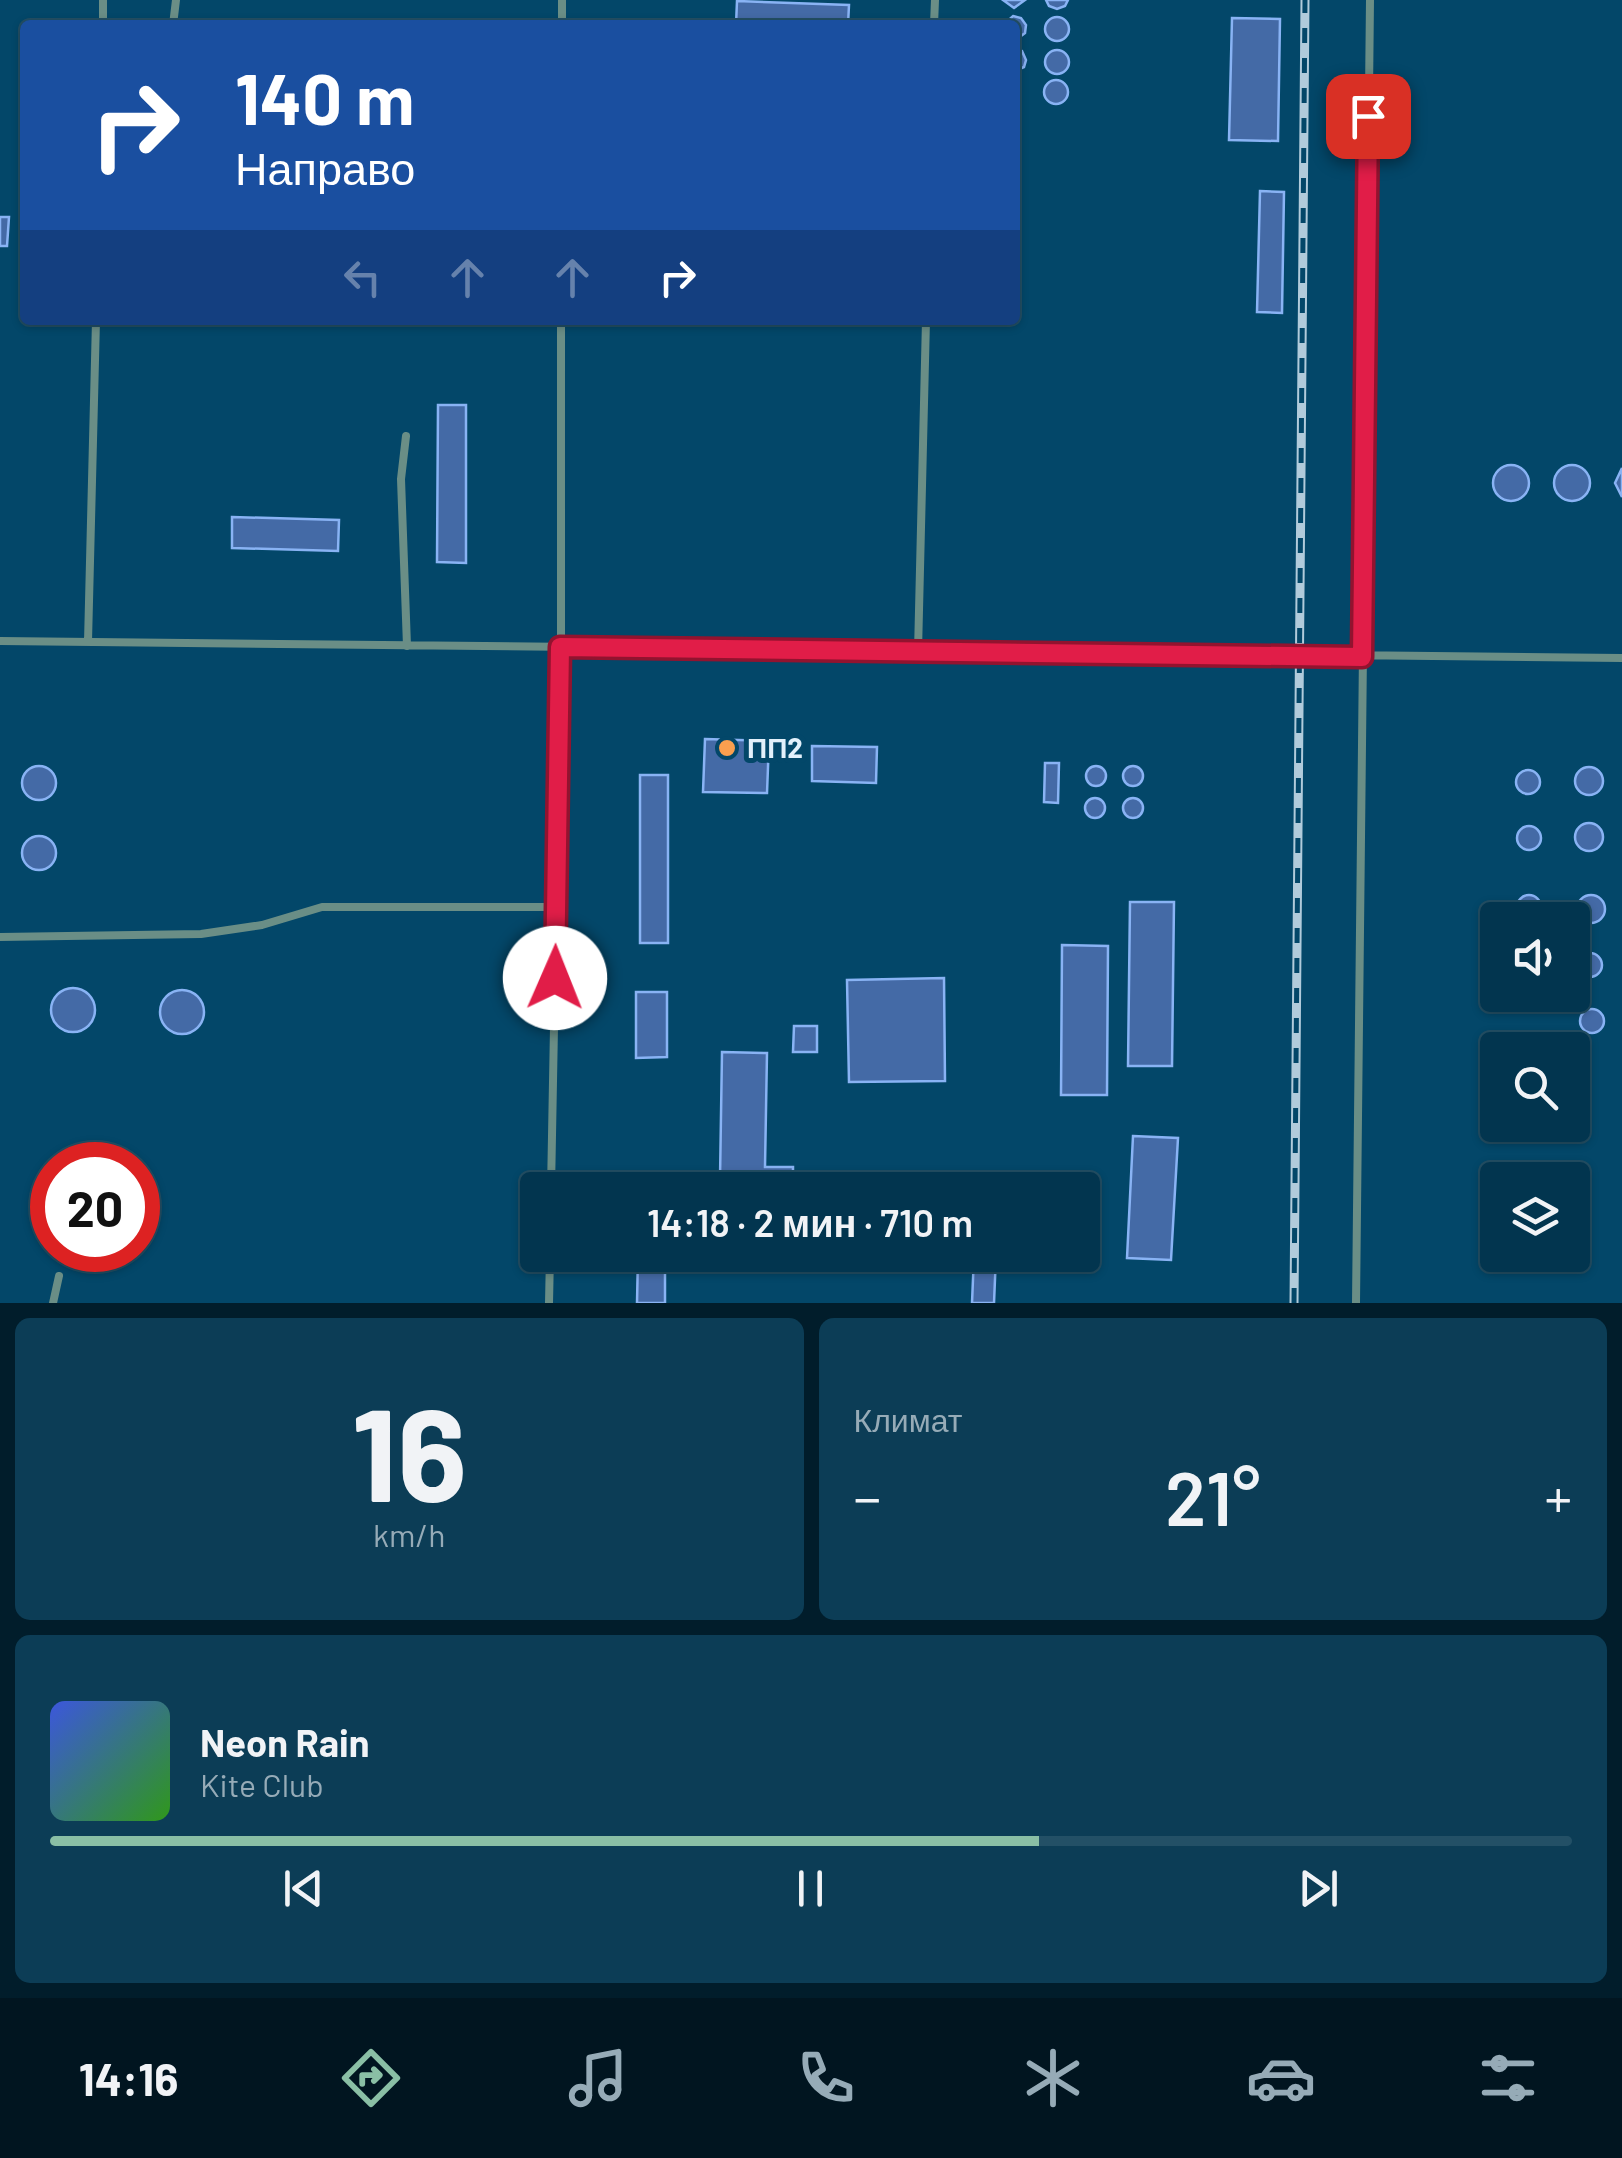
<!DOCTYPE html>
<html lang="ru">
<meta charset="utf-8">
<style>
body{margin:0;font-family:Barlow,sans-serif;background:#0c3d56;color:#f1f3f6;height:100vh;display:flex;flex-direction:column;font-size:38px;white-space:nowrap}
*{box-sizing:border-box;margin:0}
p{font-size:32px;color:#96abb7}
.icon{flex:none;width:55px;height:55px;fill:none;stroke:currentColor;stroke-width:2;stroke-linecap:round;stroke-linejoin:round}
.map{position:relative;height:1303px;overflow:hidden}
.drawer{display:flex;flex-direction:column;gap:15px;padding:15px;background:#011d2b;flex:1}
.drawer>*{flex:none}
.top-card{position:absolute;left:20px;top:20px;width:1000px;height:305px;border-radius:10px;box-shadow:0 2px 8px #0004,0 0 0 2px #235066;background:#1a4fa0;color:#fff;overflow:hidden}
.fabs{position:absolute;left:1480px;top:902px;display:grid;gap:20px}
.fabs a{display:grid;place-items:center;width:110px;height:110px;border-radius:10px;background:#02354f;box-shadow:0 2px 8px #0004,0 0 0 2px #235066;font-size:50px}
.speed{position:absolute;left:30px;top:1142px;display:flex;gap:20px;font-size:50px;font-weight:700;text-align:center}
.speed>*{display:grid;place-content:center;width:130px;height:130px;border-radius:50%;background:#02354f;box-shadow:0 2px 8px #0004,0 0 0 2px #235066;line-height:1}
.speed .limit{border:15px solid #d22;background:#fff;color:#111}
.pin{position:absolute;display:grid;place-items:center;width:85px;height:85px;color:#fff;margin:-42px;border-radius:20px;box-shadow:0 5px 15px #0006}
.me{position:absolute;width:110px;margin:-55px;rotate:1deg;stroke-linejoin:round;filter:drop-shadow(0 0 8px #0008)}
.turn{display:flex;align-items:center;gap:35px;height:210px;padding:0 50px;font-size:45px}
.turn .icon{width:130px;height:130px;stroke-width:2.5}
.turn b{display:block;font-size:70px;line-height:85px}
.lanes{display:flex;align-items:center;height:95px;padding:0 50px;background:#0003;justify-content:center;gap:50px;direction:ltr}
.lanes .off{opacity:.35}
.big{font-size:75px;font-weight:600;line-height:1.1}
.drawer .card{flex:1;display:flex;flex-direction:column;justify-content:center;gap:15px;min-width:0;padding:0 35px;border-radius:15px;background:#0c3d56}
.drawer .dial{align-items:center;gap:0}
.dial b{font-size:130px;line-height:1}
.song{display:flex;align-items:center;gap:30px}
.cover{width:120px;height:120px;border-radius:15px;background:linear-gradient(135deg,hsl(230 70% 55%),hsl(110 70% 35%))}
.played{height:10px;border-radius:5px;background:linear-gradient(90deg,#8abfa5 65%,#235066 65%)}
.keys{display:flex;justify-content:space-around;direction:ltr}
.heat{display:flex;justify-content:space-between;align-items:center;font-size:55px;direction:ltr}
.drawer .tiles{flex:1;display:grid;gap:15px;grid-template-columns:1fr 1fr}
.card:last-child{grid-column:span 2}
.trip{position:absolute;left:520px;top:1172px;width:580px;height:100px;border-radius:10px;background:#02354f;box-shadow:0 2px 8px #0004,0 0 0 2px #235066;font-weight:600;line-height:100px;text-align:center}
.menu{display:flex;height:160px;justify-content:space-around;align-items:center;background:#011520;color:#96abb7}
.menu .icon{width:70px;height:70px}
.menu .active{color:#8abfa5}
.menu b{font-size:45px;color:#f1f3f6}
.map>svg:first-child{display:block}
</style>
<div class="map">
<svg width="1622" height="1303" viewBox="0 0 1622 1303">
<rect width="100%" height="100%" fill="#034769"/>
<path fill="#446aa6" stroke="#89b3f4" stroke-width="2.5" d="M1003,0H1025L1014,8Z
M1046,0H1068L1065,6L1057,9L1049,6Z
M737,1L849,5L848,25H736Z
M1013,16L1021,18L1026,25L1025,33L1017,39L1015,25H1003Z
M1045 29a12 12 0 1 1 24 0a12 12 0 1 1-24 0Z
M1232,18L1280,19L1278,141L1229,140Z
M1015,48L1022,51L1026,60L1024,67L1015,71Z
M1045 62a12 12 0 1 1 24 0a12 12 0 1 1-24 0Z
M1044 92a12 12 0 1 1 24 0a12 12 0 1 1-24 0Z
M1260,191L1284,192L1282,313L1257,312Z
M0,217H9L7,246H0Z
M438,405H466V563L437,562Z
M1493 483a18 18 0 1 1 36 0a18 18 0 1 1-36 0Z
M1554 483a18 18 0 1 1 36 0a18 18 0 1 1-36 0Z
M1622,468V497L1615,483Z
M232,517L339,520L338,551L232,548Z
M705,739L769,741L767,793L703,792Z
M812,746L877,747L876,783L812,781Z
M1045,763H1059L1058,803L1044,802Z
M1086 776a10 10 0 1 1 20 0a10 10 0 1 1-20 0Z
M1123 776a10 10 0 1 1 20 0a10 10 0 1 1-20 0Z
M22 783a17 17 0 1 1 34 0a17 17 0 1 1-34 0Z
M1575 781a14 14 0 1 1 28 0a14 14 0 1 1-28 0Z
M1516 782a12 12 0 1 1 24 0a12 12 0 1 1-24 0Z
M640,775H668V943H640Z
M1085 808a10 10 0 1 1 20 0a10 10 0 1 1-20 0Z
M1123 808a10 10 0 1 1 20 0a10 10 0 1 1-20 0Z
M1575 837a14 14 0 1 1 28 0a14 14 0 1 1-28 0Z
M1517 838a12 12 0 1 1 24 0a12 12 0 1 1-24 0Z
M22 853a17 17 0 1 1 34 0a17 17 0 1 1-34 0Z
M1577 909a14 14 0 1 1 28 0a14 14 0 1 1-28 0Z
M1517 907a12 12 0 1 1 24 0a12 12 0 1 1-24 0Z
M1130,902H1174L1172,1066H1128Z
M1062,945L1108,946L1107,1095H1061Z
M1578 965a12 12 0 1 1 24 0a12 12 0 1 1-24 0Z
M944,978L945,1081L849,1082L847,980Z
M51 1010a22 22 0 1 1 44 0a22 22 0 1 1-44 0Z
M160 1012a22 22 0 1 1 44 0a22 22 0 1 1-44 0Z
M636,992H667V1057L636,1058Z
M1580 1021a12 12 0 1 1 24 0a12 12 0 1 1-24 0Z
M794,1026H817V1052H793Z
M722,1052L767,1053L765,1167H793V1180L720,1179Z
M1133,1136L1178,1138L1171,1260L1127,1258Z
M638,1255H665V1303H637Z
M974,1255H996L994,1303H972Z"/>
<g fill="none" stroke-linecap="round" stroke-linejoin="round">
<path stroke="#6a8e86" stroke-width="8" d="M103,25V0
M173,25L176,0
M562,25V0
M934,25L935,0
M406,436L401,479L407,646
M0,641L1622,658
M88,642L96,320
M918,652L926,320
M0,937L201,934L262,925L322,907H556
M551,1190L561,647V320
M53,1303L59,1276
M549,1303L550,1255
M1356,1303L1370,0"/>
<defs>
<path id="rail" d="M1294,1303L1305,0"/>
</defs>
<use href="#rail" stroke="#b1cbdb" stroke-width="9"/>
<use href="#rail" stroke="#034769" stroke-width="5" stroke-dasharray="15" stroke-linecap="butt"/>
</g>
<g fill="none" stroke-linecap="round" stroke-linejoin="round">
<defs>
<path id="route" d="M555,978L560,647L1362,657L1368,116"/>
</defs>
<use href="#route" stroke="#92132f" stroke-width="25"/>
<use href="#route" stroke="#e11d48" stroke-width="18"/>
</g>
<circle fill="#fa9f4f" stroke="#034769" stroke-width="4" cx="727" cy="748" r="10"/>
<g text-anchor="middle" stroke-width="10" stroke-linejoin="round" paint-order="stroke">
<g font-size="28" font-weight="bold" fill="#e2f0fb" stroke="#034769" text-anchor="start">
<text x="747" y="758">ПП2</text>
</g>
</g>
</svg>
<div class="fabs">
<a><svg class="icon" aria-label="sound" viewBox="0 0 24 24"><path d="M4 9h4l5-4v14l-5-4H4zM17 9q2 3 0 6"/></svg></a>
<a><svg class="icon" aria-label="search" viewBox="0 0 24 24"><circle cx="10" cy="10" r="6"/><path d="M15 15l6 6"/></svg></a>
<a><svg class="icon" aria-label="layers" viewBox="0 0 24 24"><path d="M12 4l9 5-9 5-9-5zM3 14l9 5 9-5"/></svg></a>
</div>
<div class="speed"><div class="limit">20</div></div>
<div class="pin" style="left:1368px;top:116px;background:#d93025"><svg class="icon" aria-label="arrive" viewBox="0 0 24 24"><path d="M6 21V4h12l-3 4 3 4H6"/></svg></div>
<svg class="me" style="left:555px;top:978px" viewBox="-20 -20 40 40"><circle r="19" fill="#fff"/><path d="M0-13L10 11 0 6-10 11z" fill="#e11d48"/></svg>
<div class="trip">14:18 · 2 мин · 710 m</div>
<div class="top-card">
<div class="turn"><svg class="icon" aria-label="right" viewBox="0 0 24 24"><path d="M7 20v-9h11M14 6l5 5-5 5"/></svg><div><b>140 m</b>Направо</div></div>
<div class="lanes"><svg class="icon off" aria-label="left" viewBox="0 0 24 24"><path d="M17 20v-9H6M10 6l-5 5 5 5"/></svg><svg class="icon off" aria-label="ahead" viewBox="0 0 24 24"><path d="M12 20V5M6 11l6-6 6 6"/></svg><svg class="icon off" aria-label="ahead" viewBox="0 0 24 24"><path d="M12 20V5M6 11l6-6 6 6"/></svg><svg class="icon" aria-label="right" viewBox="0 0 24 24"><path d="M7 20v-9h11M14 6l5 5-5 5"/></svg></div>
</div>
</div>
<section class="drawer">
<div class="tiles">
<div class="card dial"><b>16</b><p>km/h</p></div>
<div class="card"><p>Климат</p>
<div class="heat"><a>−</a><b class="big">21°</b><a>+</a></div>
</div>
<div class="card">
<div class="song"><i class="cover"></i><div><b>Neon Rain</b><p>Kite Club</p></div></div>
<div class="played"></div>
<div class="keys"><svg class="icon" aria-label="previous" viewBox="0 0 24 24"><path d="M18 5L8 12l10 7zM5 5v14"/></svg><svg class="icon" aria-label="pause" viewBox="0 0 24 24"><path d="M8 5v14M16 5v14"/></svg><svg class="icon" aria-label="next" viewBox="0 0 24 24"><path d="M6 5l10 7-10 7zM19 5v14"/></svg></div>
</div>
</div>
</section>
<nav class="menu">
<b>14:16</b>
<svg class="icon active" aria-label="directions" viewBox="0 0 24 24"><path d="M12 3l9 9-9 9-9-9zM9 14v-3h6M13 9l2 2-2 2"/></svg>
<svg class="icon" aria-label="music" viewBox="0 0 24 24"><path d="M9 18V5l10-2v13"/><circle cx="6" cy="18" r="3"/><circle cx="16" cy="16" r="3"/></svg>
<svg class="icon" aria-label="phone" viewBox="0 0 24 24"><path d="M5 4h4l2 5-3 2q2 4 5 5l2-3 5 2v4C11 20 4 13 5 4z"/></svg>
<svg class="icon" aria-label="climate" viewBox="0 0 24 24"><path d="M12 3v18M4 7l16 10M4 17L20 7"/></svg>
<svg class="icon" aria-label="car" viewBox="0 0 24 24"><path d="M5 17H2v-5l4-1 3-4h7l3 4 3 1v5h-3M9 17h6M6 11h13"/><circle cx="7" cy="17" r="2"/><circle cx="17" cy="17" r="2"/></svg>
<svg class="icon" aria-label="filters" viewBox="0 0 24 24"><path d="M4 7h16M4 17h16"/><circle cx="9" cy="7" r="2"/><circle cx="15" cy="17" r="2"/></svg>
</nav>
